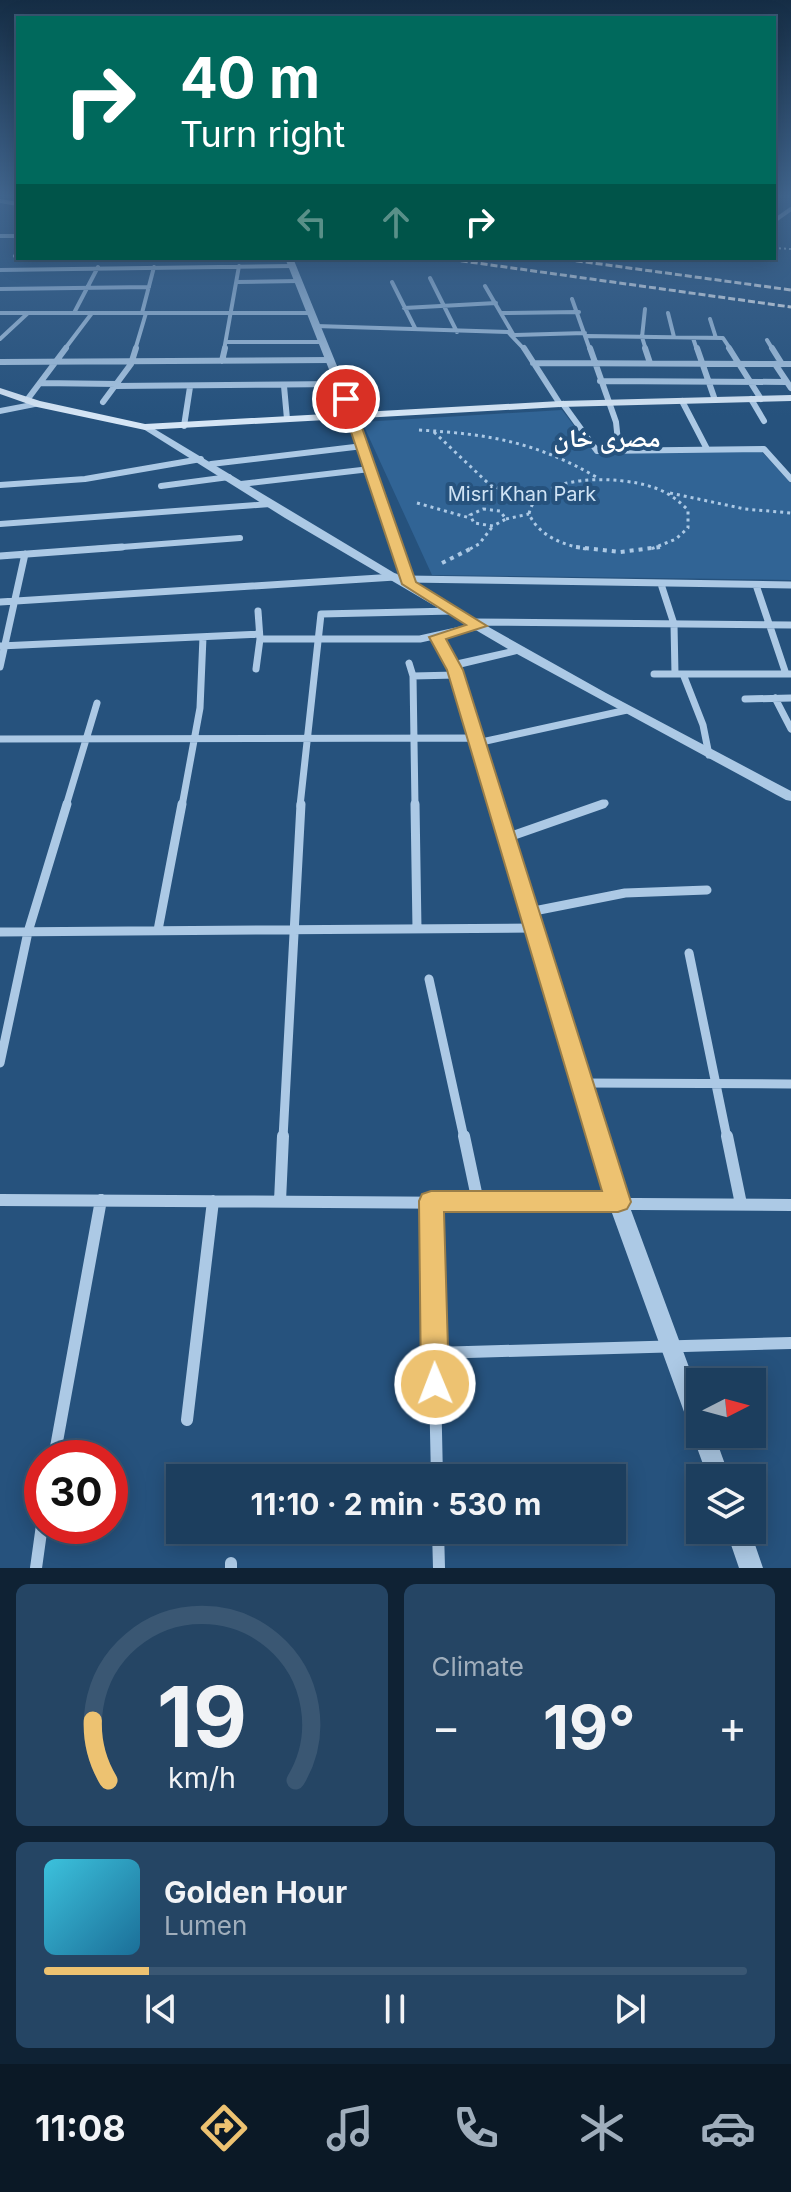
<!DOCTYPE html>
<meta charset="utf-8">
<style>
body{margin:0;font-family:Inter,"Noto Naskh Arabic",sans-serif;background:#254564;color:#f1f3f6;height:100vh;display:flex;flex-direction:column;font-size:30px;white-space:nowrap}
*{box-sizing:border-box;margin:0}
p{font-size:26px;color:#a0aebc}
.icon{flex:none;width:44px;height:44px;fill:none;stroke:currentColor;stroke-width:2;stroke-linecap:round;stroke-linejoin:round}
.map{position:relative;height:1568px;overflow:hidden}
.side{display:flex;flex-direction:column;gap:16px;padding:16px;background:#0f2234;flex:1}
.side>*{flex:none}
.banner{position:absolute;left:16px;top:16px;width:760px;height:244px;border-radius:0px;box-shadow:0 4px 20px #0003,0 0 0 2px #3a5773;background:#00695c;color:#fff;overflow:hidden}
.needle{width:52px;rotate:84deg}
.buttons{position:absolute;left:686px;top:1368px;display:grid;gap:16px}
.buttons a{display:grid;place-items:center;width:80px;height:80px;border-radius:0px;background:#1c3e5e;box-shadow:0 4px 20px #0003,0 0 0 2px #3a5773;font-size:40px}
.speed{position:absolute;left:24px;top:1440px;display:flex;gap:16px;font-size:40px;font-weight:700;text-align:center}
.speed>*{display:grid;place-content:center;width:104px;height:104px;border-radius:50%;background:#1c3e5e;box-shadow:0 4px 20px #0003,0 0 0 2px #3a5773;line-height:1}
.speed .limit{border:12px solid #d22;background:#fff;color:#111}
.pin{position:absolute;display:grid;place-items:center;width:68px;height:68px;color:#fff;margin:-34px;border:4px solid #fff;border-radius:50%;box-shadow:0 2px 8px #0007}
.me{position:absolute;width:88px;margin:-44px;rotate:359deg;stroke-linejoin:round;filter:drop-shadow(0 0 6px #0008)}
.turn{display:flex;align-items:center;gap:28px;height:168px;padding:0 32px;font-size:36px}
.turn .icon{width:104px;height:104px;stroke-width:2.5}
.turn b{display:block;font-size:56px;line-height:68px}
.lanes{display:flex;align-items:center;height:76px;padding:0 32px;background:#0003;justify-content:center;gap:40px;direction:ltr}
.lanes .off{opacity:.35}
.big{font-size:60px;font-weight:700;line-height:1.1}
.side .widget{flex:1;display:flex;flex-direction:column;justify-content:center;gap:12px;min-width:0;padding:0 28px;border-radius:12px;background:#254564}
.side .dial{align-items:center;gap:0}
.dial svg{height:208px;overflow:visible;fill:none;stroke:#3a5773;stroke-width:7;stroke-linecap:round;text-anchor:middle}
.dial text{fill:#f1f3f6;stroke:none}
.song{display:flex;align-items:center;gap:24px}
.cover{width:96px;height:96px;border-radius:12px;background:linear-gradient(135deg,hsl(190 70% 55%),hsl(200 70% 35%))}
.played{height:8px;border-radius:4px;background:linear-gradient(90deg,#edc271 15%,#3a5773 15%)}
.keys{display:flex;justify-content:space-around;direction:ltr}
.heat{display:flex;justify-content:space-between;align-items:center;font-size:44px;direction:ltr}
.side .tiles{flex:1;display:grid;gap:16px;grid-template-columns:1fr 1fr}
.widget:last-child{grid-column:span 2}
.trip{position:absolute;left:166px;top:1464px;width:460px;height:80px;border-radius:0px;background:#1c3e5e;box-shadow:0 4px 20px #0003,0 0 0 2px #3a5773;font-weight:700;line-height:80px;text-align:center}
.tabs{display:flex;height:128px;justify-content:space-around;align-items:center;background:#0b1926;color:#a0aebc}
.tabs .icon{width:56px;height:56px}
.tabs .on{color:#edc271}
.tabs b{font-size:36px;color:#f1f3f6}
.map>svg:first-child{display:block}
</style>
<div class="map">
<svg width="791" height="1568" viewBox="0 0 791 1568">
<rect width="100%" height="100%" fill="#26527d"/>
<path fill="#316495" d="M562,410L594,452L761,451L791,483V580L432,575L362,422Z"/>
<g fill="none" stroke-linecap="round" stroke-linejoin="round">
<path stroke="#acc9e5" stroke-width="2" stroke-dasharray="2 3" stroke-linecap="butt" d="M774,248L791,249
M522,258H527
M649,261L652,258"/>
<path stroke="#acc9e5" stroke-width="3" stroke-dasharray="3 4" stroke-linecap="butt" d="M419,430C489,434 536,442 598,478
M434,432L489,484L531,503
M670,493L745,509L791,513
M417,503L470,518
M483,509L500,511L506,519L493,526L474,523L470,515Z
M506,519L529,514
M470,549L479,544L493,526
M586,549C563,545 539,536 529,514C537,472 621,476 652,487C666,491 677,499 688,510V528L676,539L651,549"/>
<path stroke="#acc9e5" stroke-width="4" stroke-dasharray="4 5" stroke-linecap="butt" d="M576,547L620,552L660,547
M442,563L474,547"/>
<path stroke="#acc9e5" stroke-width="4" d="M0,201L18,204
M774,221L791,209
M0,236H18
M15,256L18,253
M0,270L292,266
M430,278L457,332
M237,282L298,281
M392,282L415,328
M485,286L513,334
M0,289L149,287
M572,299L590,350
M404,308L496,303
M645,309L642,337L646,350
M0,313H311
M74,313L98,267
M142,313L154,267
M501,313L579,312
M668,313L674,337
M710,319L716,338
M316,326L508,332L525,350
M515,335L585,333
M587,336L723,338L731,350
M693,338L697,350
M0,339L28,313
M767,340L773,350
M226,342H323
M64,350L92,313
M135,350L146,313
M224,350L239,266"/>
<path stroke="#acc9e5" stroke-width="6" d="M524,348L560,404
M590,348L616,422L619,451
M645,348L650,363
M697,348L715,400
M729,348L761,399
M772,348L782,364
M222,361L225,348
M0,362L330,360
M533,363L791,364
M775,364L791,388
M600,381L787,382
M40,383L117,384
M115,386L340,384
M284,386L287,419
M751,399L764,421
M27,400L66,348
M682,401L707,449
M103,402L131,364L136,348
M563,404L597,451L764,449L791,479
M184,426L190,387
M211,464L363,446
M241,484L370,469
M0,485L85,479L201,459
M161,486L229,477
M0,524L270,504
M96,549L240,538"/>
<path stroke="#acc9e5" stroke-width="7" d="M0,556L122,547
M407,579L791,585
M661,584L674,624L675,674
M756,585L786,674
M0,602L395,577
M472,622L791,625
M437,637L455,670
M260,639H420L479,626
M0,646L259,634
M409,663L413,676L415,806
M0,667L25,554
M256,669L260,639L258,611
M654,674H791
M683,674L703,725L709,755
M413,676L456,675
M775,698L791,729
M745,699L791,698
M0,739L476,738
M477,743L627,710
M66,806L97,703
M182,806L200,708L203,637
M300,806L321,614L453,611
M597,806L605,803"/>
<path stroke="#acc9e5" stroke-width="9" d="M415,804L417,929
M506,838L603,804
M529,912L625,893L707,890
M158,930L182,804
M0,932L534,928
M689,953L727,1138
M429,979L464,1138
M0,1063L28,932L67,804
M582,1083L791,1084
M283,1138L301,804"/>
<path stroke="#acc9e5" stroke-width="12" d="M464,1136L478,1202
M727,1136L741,1204
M0,1200L791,1205
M280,1201L283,1136
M431,1201L437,1478
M434,1353L791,1343
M187,1420L213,1201
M54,1458L101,1200
M438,1530L439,1568
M231,1563V1568
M36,1568L42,1525"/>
<path fill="#acc9e5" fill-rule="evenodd" d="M285,258H293L357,415L414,585L606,693L791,791V801L786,800L517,654L463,667L461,670L628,1202L700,1397V1434H714L730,1478H708L608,1202L449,670L454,661L508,649L285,518L140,427L148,425L401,577L347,415Z
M37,401L40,402V406L0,414V408Z
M726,1530H750L763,1568H739Z"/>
<path fill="#d5e5f5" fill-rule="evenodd" d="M0,388L40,401L145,424L560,401L791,395V401L560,407L145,430L37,407L0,394Z"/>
<path stroke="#fff" stroke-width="3" stroke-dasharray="7 3" stroke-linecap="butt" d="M441,258L791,307
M556,258L791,290"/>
</g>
<linearGradient id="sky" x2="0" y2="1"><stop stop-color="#152d45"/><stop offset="0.47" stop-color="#41668f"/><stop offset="1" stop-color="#41668f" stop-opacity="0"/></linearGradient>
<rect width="791" height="416" fill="url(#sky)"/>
<path fill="#edc271" stroke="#9a7e49" stroke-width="2" d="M346,396L352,399L416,582L487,626L446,639L463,670L631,1202L627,1209L618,1212H444L449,1384L445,1393L435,1397L425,1393L421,1384L419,1201L422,1194L431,1191H602L447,670L429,637L466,625L402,584L340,399Z"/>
<g text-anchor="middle" stroke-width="8" stroke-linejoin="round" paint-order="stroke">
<g font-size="20" fill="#cee2f4" stroke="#26527d">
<text x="522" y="501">Misri Khan Park</text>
</g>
<g font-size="26" font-weight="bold" fill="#fff" stroke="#26527d">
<text x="607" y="447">مصری خان</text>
</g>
</g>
</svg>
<div class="buttons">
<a><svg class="needle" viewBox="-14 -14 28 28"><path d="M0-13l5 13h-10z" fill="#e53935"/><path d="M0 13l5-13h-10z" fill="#a0aebc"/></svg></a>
<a><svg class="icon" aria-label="layers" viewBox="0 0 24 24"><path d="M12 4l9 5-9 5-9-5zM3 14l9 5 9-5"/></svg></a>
</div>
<div class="speed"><div class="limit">30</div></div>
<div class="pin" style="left:346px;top:399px;background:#d93025"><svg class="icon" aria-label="arrive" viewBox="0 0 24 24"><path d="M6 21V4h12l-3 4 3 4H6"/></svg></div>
<svg class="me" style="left:435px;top:1384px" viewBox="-20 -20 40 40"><circle r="17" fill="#edc271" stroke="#fff" stroke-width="3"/><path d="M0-11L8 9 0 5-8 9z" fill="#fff"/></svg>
<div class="trip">11:10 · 2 min · 530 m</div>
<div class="banner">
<div class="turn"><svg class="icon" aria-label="right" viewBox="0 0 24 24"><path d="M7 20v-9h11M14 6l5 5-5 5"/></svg><div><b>40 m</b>Turn right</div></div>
<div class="lanes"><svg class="icon off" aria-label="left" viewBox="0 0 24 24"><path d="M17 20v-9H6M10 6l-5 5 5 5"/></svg><svg class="icon off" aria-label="ahead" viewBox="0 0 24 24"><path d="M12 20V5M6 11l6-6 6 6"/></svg><svg class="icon" aria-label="right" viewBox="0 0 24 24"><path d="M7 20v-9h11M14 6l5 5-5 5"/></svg></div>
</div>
</div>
<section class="side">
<div class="tiles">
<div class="widget dial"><svg viewBox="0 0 100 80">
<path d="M14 69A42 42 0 1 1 86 69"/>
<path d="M14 69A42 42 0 0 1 8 46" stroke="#edc271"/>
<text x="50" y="56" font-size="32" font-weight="700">19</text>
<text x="50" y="72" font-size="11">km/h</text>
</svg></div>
<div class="widget"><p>Climate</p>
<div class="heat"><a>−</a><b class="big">19°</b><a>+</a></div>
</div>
<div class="widget">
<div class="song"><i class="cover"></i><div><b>Golden Hour</b><p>Lumen</p></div></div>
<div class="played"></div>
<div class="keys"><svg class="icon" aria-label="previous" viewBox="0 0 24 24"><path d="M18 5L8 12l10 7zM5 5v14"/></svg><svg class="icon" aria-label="pause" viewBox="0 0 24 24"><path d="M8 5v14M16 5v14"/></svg><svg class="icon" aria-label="next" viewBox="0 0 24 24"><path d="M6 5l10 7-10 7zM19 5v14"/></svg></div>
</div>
</div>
</section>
<nav class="tabs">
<b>11:08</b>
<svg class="icon on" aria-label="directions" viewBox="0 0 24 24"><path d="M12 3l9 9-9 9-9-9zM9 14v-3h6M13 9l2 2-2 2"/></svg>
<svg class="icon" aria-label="music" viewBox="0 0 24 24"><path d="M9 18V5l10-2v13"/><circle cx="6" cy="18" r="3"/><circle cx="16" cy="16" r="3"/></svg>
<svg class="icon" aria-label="phone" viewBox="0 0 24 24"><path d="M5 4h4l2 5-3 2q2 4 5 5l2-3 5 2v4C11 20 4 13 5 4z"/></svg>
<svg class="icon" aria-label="climate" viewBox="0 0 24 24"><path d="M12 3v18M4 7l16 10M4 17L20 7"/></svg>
<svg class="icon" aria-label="car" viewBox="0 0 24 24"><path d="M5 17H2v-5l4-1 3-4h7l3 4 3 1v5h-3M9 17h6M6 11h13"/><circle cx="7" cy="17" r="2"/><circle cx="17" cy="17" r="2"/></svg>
</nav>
